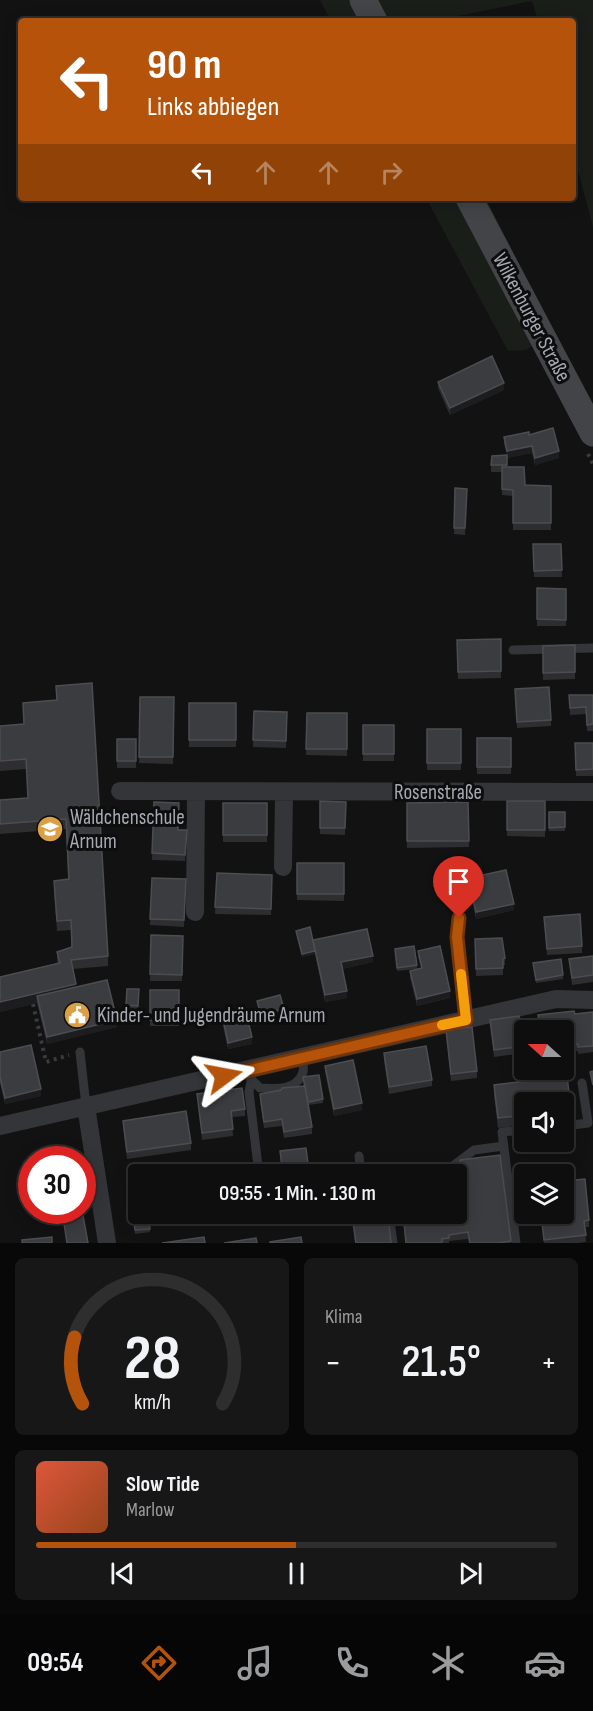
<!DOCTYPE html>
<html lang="de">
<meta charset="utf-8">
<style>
body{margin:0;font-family:"Sofia Sans Condensed",sans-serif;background:#171717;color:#f1f3f6;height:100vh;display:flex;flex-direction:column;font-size:22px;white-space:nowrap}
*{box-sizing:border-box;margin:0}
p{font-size:20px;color:#9b9c9e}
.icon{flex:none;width:33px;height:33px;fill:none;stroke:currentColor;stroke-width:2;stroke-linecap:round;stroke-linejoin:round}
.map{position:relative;height:1243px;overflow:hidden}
.panel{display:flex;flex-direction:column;gap:15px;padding:15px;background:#080808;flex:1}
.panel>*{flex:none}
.guide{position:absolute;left:18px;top:18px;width:558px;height:183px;border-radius:6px;box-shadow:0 3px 15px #0003,0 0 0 2px #2e2e2e;background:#b45309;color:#fff;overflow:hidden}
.needle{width:39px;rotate:291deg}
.fabs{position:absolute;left:514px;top:1020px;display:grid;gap:12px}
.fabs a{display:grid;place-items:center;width:60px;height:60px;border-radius:6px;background:#0e0e0e;box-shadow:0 3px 15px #0003,0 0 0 2px #2e2e2e;font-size:30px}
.speed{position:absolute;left:18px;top:1146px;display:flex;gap:12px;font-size:30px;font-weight:700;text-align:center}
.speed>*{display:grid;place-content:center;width:78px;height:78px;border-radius:50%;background:#0e0e0e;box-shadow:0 3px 15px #0003,0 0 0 2px #2e2e2e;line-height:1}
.speed .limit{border:9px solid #d22;background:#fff;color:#111}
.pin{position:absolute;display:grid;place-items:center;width:51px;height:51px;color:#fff;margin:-62px -26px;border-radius:50% 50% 50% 0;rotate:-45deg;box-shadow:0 0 6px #0007}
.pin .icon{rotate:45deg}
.me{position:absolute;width:66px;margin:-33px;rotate:77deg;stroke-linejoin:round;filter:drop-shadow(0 0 4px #0008)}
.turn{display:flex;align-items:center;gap:21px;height:126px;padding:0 30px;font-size:27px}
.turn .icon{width:78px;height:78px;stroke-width:2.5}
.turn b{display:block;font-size:42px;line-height:51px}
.lanes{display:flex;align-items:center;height:57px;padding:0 30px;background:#0003;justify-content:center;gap:30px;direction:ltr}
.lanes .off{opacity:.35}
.big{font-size:45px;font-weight:600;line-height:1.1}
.panel .card{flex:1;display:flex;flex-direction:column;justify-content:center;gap:9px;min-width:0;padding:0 21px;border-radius:9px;background:#171717}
.panel .dial{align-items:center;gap:0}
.dial svg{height:156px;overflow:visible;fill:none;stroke:#2e2e2e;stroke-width:7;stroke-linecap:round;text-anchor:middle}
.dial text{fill:#f1f3f6;stroke:none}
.song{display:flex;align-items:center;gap:18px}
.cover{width:72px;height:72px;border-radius:9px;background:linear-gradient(135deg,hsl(10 70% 55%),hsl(20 70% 35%))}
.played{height:6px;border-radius:3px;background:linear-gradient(90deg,#b45309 50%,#2e2e2e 50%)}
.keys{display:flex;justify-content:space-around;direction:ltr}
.heat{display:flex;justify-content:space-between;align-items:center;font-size:33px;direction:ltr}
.panel .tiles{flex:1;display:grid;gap:15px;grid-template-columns:1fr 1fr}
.card:last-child{grid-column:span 2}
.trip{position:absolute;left:128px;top:1164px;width:339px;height:60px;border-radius:6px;background:#0e0e0e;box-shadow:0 3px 15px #0003,0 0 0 2px #2e2e2e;font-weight:600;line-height:60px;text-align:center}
.tab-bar{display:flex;height:96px;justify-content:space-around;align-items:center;background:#060606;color:#9b9c9e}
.tab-bar .icon{width:42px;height:42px}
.tab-bar .active{color:#b45309}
.tab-bar b{font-size:27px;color:#f1f3f6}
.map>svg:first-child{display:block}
</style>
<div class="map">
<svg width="593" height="1243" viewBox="0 0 593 1243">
<rect width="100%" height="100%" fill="#121213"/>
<path fill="#191e19" d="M320,0H593V227L573,152V21H538L532,1L433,21H331Z
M426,198H486L553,333L526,350L508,351Z"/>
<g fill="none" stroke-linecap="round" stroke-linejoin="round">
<path stroke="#3a3b3f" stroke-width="4" stroke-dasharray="3 4.5" stroke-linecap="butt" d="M588,454L593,464
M33,1004L46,1062L69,1055"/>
<path stroke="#343538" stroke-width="9" d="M513,650L593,648
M459,918L457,937L466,1020
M80,1052L86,1106
M250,1078L260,1088C275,1089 297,1091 303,1072C304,1069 303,1062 303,1058
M251,1081L249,1092L259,1174
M564,1126L588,1123L582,1083
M359,1156L361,1174
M442,1174L474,1150L504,1146
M389,1214L393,1243
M516,1243L502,1132L525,1130"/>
<path stroke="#343538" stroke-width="18" d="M120,791L593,792
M283,867L284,792
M195,912L196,792
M86,1106L107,1243
M0,1126L556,999L593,1000"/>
<path stroke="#424448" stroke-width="27" d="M363,0L374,21
M469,198L593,433"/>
</g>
<path fill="#2e2e31" d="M438,382L504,390L450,415L438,388Z
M529,435L559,458L535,465L532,453L507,458V467L525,485L551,486V530H513V496L502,495V472H491V465L507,455L504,444V437Z
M455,488L467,489L465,535L454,534Z
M533,544H561L562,577H534Z
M537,588L566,589V626H537Z
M501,639V678L458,679L457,640Z
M575,645V679L543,680V646Z
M56,686L108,956V966L73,969L76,987L117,1027L47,1044L37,1003L0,1012V977L57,963V952L71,947V930L57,931L54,890V881L68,879L66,829L0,834V800L28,798L26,769L0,771V726L24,724L23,703L56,700Z
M569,695H593V731H587L586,714L570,715Z
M515,696L551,720V726L517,728Z
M140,697H174L173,764L139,763Z
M189,703H236V747H189Z
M254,711L287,712L286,748L253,747Z
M307,713H347V756L306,755Z
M363,725H394V761H363Z
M427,729H461V770H427Z
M477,738H511V774H477Z
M117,739H136V768H117Z
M575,743H593V776H576Z
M320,801L346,802L345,835L320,834Z
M507,801H545V837L507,836Z
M154,802L178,830H187L185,861L152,860Z
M468,802L469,847L407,848V803Z
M223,803H267V842H223Z
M549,812H565V831H549Z
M297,863H344V901L297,900Z
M217,873L272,875L271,915L215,914Z
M152,878L186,886L184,927L150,925Z
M469,878L514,910L476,919L469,885Z
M544,917L582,946V953L547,955Z
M296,931L313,942L373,962L342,969L347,998L325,1002L315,954L302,957Z
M151,935L183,936L182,981H150Z
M475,939L505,958V965H503V975L476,976Z
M418,951L450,998L417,1006L410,977V971L421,968L418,957Z
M395,952L417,965V969L397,971Z
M593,956V982L572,985L569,959Z
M533,963L563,975V979L536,983Z
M127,989H139L138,1009H126Z
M150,990H179V1026H150Z
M593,1012V1052L578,1054V1051L564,1053V1030H539L538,1015L575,1014Z
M222,1014L252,1044L228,1049L222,1021Z
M490,1020L524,1046V1053L494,1057Z
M446,1030L477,1071V1078L451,1081Z
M0,1052L41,1096L5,1104L0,1083Z
M384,1053L432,1080V1086L389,1094L384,1060Z
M325,1066L362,1110L334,1116L325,1072Z
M567,1076L571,1109V1119L564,1120V1102H525V1125L498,1128L494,1095V1085Z
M303,1077L323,1099V1103L308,1105L312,1127V1134L284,1138L282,1126L264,1128L260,1101V1094L304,1086Z
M197,1094L245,1109V1116L232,1117L233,1136L202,1140Z
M123,1121L191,1143V1150L127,1159L123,1127Z
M280,1151L308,1164V1170L275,1174V1168L281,1167Z
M500,1155L511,1243H469L468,1239L449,1241V1243H406L404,1223L437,1219L436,1214L464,1207L460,1160Z
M128,1183L150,1229V1232L135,1234Z
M351,1214H382L391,1243H355Z
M541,1214H564L589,1220V1227H585L586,1242L578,1243H544Z"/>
<path fill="#1d1d1f" d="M504,383V390L450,415V408Z
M532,446V453L507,458V472V451Z
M559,451V458L535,465V458Z
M514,904V910L476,919V912Z
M314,951L315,954L302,957V954Z
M373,956V962L341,969V962Z
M76,984V994L37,996V1003L0,1012V1002Z
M347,991V998L325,1002V995Z
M450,991V998L417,1006V999Z
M284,1009V1012L261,1018V1015Z
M117,1020V1027L47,1044V1037Z
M252,1037V1044L228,1049V1043Z
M41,1089V1096L5,1104V1098Z
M362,1103V1110L334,1116V1109Z"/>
<path fill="#3b3c3f" stroke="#4b4d51" stroke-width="1.5" d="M492,356L504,383L450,408L438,382Z
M553,428L559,451L535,458L532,446L507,451L504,437L529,432V435Z
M507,455V465H491L492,456Z
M502,467H524L525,485L551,486V523H513V490L502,489Z
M455,488L467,489L465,528H454Z
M533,544H561L562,570L534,571Z
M537,588L566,589V620L537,619Z
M501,639V671L458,672L457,640Z
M575,645V672L543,673V646Z
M92,683L108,956L71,960L76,984L0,1002V977L60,963L57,952L72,947L71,920L57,921L54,881L69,879L66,819L0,824V800L28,798L26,759L0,761V726L24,724L23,703L57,700L56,686Z
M549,687L551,720L517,722L515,689Z
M569,695H593V724L587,725L586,707L570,708Z
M140,697H174L173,757H139Z
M189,703H236V740H189Z
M254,711L287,712L286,741L253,740Z
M307,713H347V749H306Z
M363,725H394V754H363Z
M427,729H461V763H427Z
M477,738H511V767H477Z
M117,739H136V761H117Z
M575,743H593V769L576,770Z
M320,801L346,802L345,828H320Z
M507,801H545V830H507Z
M154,802L179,803L178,830H187L185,855L152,853Z
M468,802L469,841H407V803Z
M223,803H267V835H223Z
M549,812H565V827L549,828Z
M297,863H344V894H297Z
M506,870L514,904L476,912L469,878Z
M217,873L272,875L271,909L215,907Z
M152,878L186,879L184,920L150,919Z
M580,914L582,946L547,949L544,917Z
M310,927L315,951L302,954L296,931Z
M367,929L373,956L341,962L347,991L325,995L313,940Z
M151,935L183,936L182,975L150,974Z
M502,938L505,958L503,959V968L476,969L475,939Z
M414,946L417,965L397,968L395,949Z
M440,946L450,991L417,999L410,971L422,968L418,951Z
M593,956V975L572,978L569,959Z
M561,959L563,975L536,980L533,963Z
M107,980L117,1020L47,1037L37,996Z
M127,989H139L138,1006L126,1005Z
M150,990H179V1019L150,1020Z
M280,995L284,1009L261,1015L257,1001Z
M245,1009L252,1037L228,1043L222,1014Z
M574,1011L575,1014L593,1012V1046L578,1047V1044L564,1046V1030H540L538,1015Z
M519,1016L524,1046L494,1050L490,1020Z
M472,1027L477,1071L451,1074L446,1030Z
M31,1045L41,1089L5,1098L0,1077V1052Z
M426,1046L432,1080L389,1087L384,1053Z
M353,1060L362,1103L334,1109L325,1066Z
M593,1071V1085L590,1072Z
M319,1075L323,1099L308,1102L303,1077Z
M567,1076L571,1109L564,1110V1102H525V1115L498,1118L494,1085Z
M305,1086L312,1127L284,1132L282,1119L264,1122L260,1094L281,1090L282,1088Z
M242,1088L245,1109L231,1111L233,1129L202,1133L197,1094Z
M186,1111L191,1143L127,1152L123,1121Z
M306,1148L308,1164H303L304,1174H276L275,1168L282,1167L280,1151Z
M500,1155L511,1241L497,1243H470L468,1232L449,1235V1238L442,1239V1243H406L404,1223L437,1219V1214H456V1208L465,1207L460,1160Z
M585,1179L589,1220L584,1221L586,1235L544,1240L541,1214H564V1181Z
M138,1181V1214H148L150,1229L135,1230L128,1183Z
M62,1210H82L88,1243H67Z
M352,1214H382V1217L388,1216L391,1243H356Z
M52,1237V1243H22V1240Z
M204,1237L205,1243H162Z
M301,1237L302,1243H270V1242Z
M256,1238L257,1243H224Z"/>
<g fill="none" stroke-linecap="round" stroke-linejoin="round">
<defs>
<path id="route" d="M224,1076L466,1020L457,937L459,918"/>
</defs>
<use href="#route" stroke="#753606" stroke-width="15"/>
<use href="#route" stroke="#b45309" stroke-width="10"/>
<path stroke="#f59e0b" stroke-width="10" d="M442,1025L466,1020L461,974"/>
</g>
<defs>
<symbol id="school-disc" viewBox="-11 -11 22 22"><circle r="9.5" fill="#dba043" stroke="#0d0d0e"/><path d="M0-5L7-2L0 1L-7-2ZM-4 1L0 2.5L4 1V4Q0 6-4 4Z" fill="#fff"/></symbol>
<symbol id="civic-disc" viewBox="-11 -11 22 22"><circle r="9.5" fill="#dba043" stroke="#0d0d0e"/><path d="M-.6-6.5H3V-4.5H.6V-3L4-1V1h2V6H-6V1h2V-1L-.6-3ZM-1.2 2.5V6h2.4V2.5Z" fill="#fff"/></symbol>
</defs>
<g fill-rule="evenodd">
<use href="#school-disc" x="35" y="814" width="30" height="30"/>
<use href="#civic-disc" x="62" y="1000" width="30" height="30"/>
</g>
<g text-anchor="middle" stroke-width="6" stroke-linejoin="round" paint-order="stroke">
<g font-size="21" fill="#a5aab2" stroke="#0d0d0e">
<text transform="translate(532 317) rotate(62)" y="7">Wilkenburger Straße</text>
<text x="438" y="799">Rosenstraße</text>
</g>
<g font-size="21" fill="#a5aab2" stroke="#0d0d0e" text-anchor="start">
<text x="70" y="824">Wäldchenschule<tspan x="70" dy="24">Arnum</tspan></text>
<text x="97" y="1022">Kinder- und Jugendräume Arnum</text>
</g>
</g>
</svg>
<div class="fabs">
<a><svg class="needle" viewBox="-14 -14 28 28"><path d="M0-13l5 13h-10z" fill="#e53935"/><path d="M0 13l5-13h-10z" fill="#9b9c9e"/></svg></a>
<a><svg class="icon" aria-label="sound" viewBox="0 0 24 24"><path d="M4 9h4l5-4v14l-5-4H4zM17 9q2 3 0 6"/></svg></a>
<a><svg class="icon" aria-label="layers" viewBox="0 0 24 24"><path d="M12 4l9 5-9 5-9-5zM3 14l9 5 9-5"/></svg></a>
</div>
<div class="speed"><div class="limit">30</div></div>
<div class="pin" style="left:459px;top:918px;background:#d93025"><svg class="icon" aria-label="arrive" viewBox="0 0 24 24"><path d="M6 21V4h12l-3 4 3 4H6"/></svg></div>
<svg class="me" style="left:224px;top:1076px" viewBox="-20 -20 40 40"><path d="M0-17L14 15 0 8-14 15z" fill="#b45309" stroke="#fff" stroke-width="4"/></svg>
<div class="trip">09:55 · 1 Min. · 130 m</div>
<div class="guide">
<div class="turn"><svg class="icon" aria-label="left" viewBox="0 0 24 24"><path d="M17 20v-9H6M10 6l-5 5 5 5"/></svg><div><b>90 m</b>Links abbiegen</div></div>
<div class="lanes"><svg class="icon" aria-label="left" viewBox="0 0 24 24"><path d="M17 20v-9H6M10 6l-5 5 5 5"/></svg><svg class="icon off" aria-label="ahead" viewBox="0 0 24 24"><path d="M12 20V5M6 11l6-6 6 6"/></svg><svg class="icon off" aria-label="ahead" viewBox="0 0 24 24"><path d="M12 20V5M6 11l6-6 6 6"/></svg><svg class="icon off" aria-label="right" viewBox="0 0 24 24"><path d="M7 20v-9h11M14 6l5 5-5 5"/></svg></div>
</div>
</div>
<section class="panel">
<div class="tiles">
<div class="card dial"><svg viewBox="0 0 100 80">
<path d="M14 69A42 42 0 1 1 86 69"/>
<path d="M14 69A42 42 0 0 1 10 35" stroke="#b45309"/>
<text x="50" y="56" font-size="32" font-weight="700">28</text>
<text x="50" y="72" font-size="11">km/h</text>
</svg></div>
<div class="card"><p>Klima</p>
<div class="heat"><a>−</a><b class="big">21.5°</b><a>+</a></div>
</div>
<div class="card">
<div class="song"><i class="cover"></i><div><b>Slow Tide</b><p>Marlow</p></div></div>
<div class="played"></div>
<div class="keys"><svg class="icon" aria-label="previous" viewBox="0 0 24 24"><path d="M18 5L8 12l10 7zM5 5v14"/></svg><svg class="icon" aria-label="pause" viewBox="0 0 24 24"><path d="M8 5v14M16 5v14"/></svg><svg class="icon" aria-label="next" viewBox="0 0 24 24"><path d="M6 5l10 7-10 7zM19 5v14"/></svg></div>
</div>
</div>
</section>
<nav class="tab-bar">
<b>09:54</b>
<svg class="icon active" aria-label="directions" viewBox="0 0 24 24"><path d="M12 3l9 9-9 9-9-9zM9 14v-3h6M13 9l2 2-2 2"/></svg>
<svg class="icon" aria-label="music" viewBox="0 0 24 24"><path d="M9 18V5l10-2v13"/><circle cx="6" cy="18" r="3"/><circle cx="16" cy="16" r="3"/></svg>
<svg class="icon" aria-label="phone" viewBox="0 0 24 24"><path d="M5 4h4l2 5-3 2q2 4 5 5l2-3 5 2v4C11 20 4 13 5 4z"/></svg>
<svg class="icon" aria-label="climate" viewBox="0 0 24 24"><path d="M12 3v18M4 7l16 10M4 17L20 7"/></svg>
<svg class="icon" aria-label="car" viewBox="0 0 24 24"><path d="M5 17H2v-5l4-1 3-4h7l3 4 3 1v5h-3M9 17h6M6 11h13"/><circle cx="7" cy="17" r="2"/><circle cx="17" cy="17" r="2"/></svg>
</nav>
